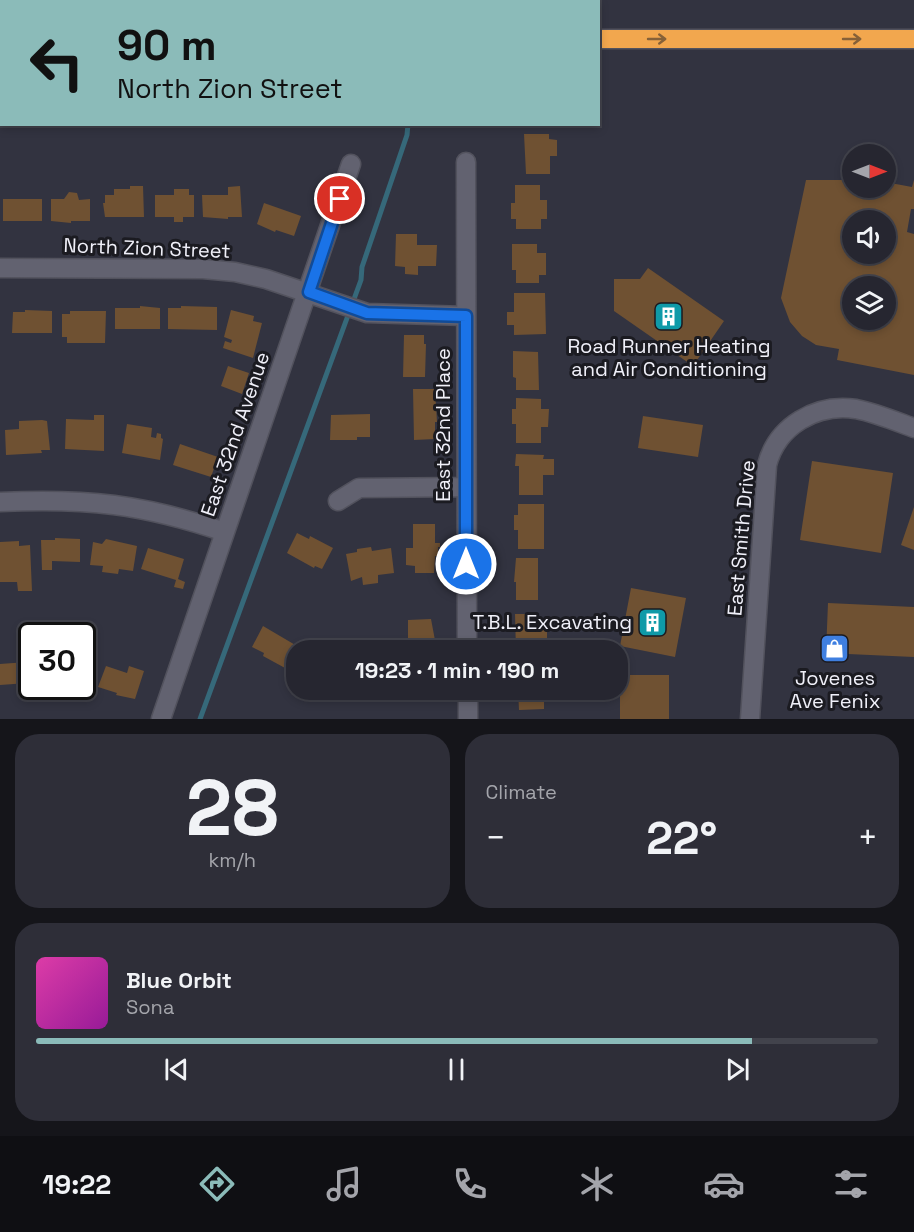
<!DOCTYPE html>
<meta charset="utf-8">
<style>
body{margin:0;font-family:"Space Grotesk",sans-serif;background:#2e2e38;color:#f1f3f6;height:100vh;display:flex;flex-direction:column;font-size:22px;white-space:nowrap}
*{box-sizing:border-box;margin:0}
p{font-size:20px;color:#a4a5ab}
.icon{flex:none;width:33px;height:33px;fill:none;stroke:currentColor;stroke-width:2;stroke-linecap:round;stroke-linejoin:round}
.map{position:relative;height:719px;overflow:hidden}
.panel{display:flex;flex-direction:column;gap:15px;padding:15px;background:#15151a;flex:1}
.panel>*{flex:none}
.banner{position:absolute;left:0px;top:0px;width:600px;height:126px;box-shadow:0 3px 9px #0003,0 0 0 2px #42434c;background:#8bbbb9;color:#111;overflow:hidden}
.needle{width:39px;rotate:90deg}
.tools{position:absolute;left:842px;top:144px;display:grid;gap:12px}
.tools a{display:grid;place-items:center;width:54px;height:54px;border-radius:50%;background:#262630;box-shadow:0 3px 9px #0003,0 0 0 2px #42434c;font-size:30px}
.speed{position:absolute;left:18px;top:622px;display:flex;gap:12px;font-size:30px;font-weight:700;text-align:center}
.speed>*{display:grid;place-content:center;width:78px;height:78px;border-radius:50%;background:#262630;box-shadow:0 3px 9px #0003,0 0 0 2px #42434c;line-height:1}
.speed .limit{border:3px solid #111;border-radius:9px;background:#fff;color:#111}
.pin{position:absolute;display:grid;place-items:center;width:51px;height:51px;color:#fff;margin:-26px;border:3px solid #fff;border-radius:50%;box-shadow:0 2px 6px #0007}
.me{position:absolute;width:66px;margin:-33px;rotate:0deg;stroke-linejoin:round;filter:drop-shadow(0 0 4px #0008)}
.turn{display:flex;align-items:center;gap:21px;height:126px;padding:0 18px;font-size:27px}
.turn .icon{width:78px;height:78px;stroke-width:2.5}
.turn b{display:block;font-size:42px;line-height:51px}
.big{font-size:45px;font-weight:700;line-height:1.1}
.panel .tile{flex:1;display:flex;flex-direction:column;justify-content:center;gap:9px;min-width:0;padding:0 21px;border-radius:24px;background:#2e2e38}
.panel .dial{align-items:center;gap:0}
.dial b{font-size:78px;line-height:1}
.song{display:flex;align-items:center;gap:18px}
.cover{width:72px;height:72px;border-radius:9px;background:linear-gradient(135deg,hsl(320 70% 55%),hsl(300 70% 35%))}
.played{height:6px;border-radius:3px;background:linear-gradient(90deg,#8bbbb9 85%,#42434c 85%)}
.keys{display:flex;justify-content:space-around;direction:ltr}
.heat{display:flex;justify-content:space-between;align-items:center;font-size:33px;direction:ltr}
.panel .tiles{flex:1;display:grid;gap:15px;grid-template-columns:1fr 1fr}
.tile:last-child{grid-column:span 2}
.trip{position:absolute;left:286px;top:640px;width:342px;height:60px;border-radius:24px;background:#262630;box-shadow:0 3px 9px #0003,0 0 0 2px #42434c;font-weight:700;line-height:60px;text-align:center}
.tabs{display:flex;height:96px;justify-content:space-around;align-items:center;background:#0f0f13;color:#a4a5ab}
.tabs .icon{width:42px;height:42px}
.tabs .on{color:#8bbbb9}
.tabs b{font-size:27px;color:#f1f3f6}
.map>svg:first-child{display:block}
</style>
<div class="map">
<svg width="914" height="719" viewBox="0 0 914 719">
<rect width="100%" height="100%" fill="#323340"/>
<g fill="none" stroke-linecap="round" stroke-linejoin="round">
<path stroke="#36697a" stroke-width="5" d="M200,719L361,280L362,267L407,135L408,124"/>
</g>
<path fill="#6f5132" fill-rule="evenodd" d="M524,134H549V139L557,140V156H550V174H526Z
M806,180H852V188H885V182L912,187L914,180V209H911L907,232L914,234V375L837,360L839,349L816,345L802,336L790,322L781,298ZM852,220H885V254H852ZM852,286H885V320H852Z
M515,185H540V200H547V219H541V229H516V219H511V203H515Z
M130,186H143L144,217H105L103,203H105V195H114V189H130Z
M240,186L242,217H228V219L203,217L202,195H228V187Z
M174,189H189V195H194V217H183V222H174V217H155V195H174Z
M69,192L77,193L79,200L90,199V221H71V223L51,221V199H64Z
M3,199H42V221H3Z
M264,203L301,216L294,236L276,230L275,232L257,224Z
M396,234H417V245H437L436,266H418V275L405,274V267L395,266Z
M512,244H537V253H546V275H539V283H516V270H512Z
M648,268L724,321L693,366L614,311V279H640Z
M514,293H545L546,334L514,335V325H507V312H514Z
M140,306L160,308V329H115V308H140Z
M181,306L217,307V330L168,329V308H181Z
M25,310L52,311V333H12L13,312H25Z
M231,310L254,316L253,321L262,323L253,358L223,348L225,341L231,343L232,340L224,337Z
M70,311H106L105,343H67V337H62V314H70Z
M404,335H424V344H426L425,377H403Z
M513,351L538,352L539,390H516V378L513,377Z
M228,366L249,373L242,394L221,386Z
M413,389H435L437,422H435V439L414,440Z
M516,398L541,399V409H549L548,427H541V443H516V424H512V409H516Z
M370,414V437H357V440H330L331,415Z
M94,415H104V451L65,449L66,419L94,420Z
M643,416L703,425L698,457L638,448Z
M42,420L47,421L50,450H41L42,453L6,455L5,430L19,429V421Z
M127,424L152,428L151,437L156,438L157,433L161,434V438L163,439L160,460L122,453Z
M180,444L218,457L211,477L173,465Z
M516,454L544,455L543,459H554V475H543V495H519V466H515Z
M812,461L893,473L881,553L800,540Z
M518,504H544V549H518V530H514V515H518Z
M914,507V550L901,545Z
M413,524H435V543H440V547H438V556H435L434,573H415V566L406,565V548H413Z
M297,533L309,539L310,536L333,548L322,569L315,566L314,568L287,553Z
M55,538L80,539V562L52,561V570H42L41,540H55Z
M106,539L137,546L133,571L119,569L118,574L102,572L103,566L90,565L93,542L102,544Z
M19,541V546L30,545L32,591H18L17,582H0V542Z
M371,547L372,551L391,548L394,573L378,575V583L363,585L362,577L351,581L346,554L357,552V549Z
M148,548L184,559L178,579L185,582L183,589L174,587L176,580L141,569Z
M516,558H538V600H516V582H514Z
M631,588L686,598L675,657L620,646Z
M828,603L914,607V657L826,653Z
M515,614H538V619H547V643H538V651H516Z
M431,619L437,651H408V620Z
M263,626L297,646L285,668L263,656L264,653L252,647Z
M313,639H333V651H313Z
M372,640H395L396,649L356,651L357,641H364V648H372Z
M27,662L28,683L0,685V664Z
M106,666L127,673L129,666L144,671L135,699L116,695L117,693L98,687Z
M620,675H669V719H620Z
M518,690H544V709L519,710Z"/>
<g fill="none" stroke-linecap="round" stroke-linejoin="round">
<defs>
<path id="minor" d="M466,162L467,651
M0,268L203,269L235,272L266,279L367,313L466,316
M338,501L359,488L466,487
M0,502C86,498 143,504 225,532
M468,690V719
M161,719L351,164
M750,719L767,465C777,426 816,403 856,409C876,413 895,421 914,428"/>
<path id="highway" d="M0,33H2
M598,39H914"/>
</defs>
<use href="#minor" stroke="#52525d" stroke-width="21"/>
<use href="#highway" stroke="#52525d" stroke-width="21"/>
<use href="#minor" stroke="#626270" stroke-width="18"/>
<use href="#highway" stroke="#f2a74e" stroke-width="18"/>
</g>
<defs><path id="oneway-shaft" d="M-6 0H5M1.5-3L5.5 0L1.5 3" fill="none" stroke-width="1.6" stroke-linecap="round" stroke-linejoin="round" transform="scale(1.5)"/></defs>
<g stroke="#866138">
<use href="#oneway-shaft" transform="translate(657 39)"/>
<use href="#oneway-shaft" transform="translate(852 39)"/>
</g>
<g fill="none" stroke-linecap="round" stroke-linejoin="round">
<defs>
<path id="route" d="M340,199L309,292L367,313L466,316V564"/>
</defs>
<use href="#route" stroke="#114b97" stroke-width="15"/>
<use href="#route" stroke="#1a73e8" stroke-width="10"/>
</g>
<defs>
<symbol id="building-square" viewBox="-11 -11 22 22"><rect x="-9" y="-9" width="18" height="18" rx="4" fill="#0f9aa8" stroke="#1b1b21"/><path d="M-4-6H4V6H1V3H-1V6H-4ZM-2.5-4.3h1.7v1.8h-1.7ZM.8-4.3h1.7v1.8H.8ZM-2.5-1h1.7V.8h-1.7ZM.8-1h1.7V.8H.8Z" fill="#fff"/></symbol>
<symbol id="shop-square" viewBox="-11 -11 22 22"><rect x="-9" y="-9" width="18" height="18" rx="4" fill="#3f7fe0" stroke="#1b1b21"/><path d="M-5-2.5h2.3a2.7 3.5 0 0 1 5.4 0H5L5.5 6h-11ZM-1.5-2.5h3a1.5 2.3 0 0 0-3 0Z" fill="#fff"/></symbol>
</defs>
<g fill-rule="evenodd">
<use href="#building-square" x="652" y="300" width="33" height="33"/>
<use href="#building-square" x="636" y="606" width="33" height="33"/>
<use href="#shop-square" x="818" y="632" width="33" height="33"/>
</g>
<g text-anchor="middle" stroke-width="6" stroke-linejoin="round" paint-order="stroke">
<g font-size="20" fill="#f0f0f9" stroke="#1b1b21">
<text transform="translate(147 248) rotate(2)" y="7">North Zion Street</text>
<text transform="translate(443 425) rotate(-90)" y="7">East 32nd Place</text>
<text transform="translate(235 434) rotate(-71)" y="7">East 32nd Avenue</text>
<text transform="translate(741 538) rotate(-85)" y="7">East Smith Drive</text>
</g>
<g font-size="20" fill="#f0f0f9" stroke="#1b1b21">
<text x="669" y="353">Road Runner Heating<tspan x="669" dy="23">and Air Conditioning</tspan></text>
<text x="632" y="629" text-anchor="end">T.B.L. Excavating</text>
<text x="835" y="685">Jovenes<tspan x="835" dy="23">Ave Fenix</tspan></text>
</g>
</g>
</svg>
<div class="tools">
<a><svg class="needle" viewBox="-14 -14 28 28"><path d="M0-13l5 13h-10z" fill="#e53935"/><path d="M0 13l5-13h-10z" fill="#a4a5ab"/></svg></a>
<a><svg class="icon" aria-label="sound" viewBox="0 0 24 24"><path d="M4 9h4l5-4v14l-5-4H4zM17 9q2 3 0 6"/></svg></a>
<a><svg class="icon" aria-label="layers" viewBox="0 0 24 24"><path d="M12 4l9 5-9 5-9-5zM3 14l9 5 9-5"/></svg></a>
</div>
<div class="speed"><div class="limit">30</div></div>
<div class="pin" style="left:340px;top:199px;background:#d93025"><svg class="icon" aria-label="arrive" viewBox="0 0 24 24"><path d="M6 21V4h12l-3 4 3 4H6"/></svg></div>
<svg class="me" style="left:466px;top:564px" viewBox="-20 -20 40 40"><circle r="17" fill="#1a73e8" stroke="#fff" stroke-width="3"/><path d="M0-11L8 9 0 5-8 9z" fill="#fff"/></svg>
<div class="trip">19:23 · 1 min · 190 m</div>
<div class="banner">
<div class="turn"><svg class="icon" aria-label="left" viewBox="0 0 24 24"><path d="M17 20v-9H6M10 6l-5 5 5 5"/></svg><div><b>90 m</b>North Zion Street</div></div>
</div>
</div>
<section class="panel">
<div class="tiles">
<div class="tile dial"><b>28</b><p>km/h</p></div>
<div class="tile"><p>Climate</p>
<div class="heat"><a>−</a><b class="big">22°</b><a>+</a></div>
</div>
<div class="tile">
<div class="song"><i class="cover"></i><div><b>Blue Orbit</b><p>Sona</p></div></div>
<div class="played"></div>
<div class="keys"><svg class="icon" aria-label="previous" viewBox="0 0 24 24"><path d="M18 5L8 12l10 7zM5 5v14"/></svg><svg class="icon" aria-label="pause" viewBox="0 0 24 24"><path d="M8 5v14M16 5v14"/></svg><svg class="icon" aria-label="next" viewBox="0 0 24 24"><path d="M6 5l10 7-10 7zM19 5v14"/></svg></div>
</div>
</div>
</section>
<nav class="tabs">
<b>19:22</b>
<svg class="icon on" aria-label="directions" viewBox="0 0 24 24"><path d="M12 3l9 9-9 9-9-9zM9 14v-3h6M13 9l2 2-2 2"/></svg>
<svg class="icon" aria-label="music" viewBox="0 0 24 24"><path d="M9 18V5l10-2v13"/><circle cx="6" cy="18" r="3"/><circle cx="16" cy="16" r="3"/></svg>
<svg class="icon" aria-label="phone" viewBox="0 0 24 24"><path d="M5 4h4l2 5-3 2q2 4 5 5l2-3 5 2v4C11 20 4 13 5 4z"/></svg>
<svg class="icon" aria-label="climate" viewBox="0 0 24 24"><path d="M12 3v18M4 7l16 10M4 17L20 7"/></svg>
<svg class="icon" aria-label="car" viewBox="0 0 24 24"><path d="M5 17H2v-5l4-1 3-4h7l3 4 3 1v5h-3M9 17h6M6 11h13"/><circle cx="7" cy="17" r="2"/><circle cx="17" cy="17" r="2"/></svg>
<svg class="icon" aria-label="filters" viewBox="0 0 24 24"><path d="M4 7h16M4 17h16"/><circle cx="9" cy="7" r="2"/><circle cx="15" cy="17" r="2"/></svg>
</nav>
